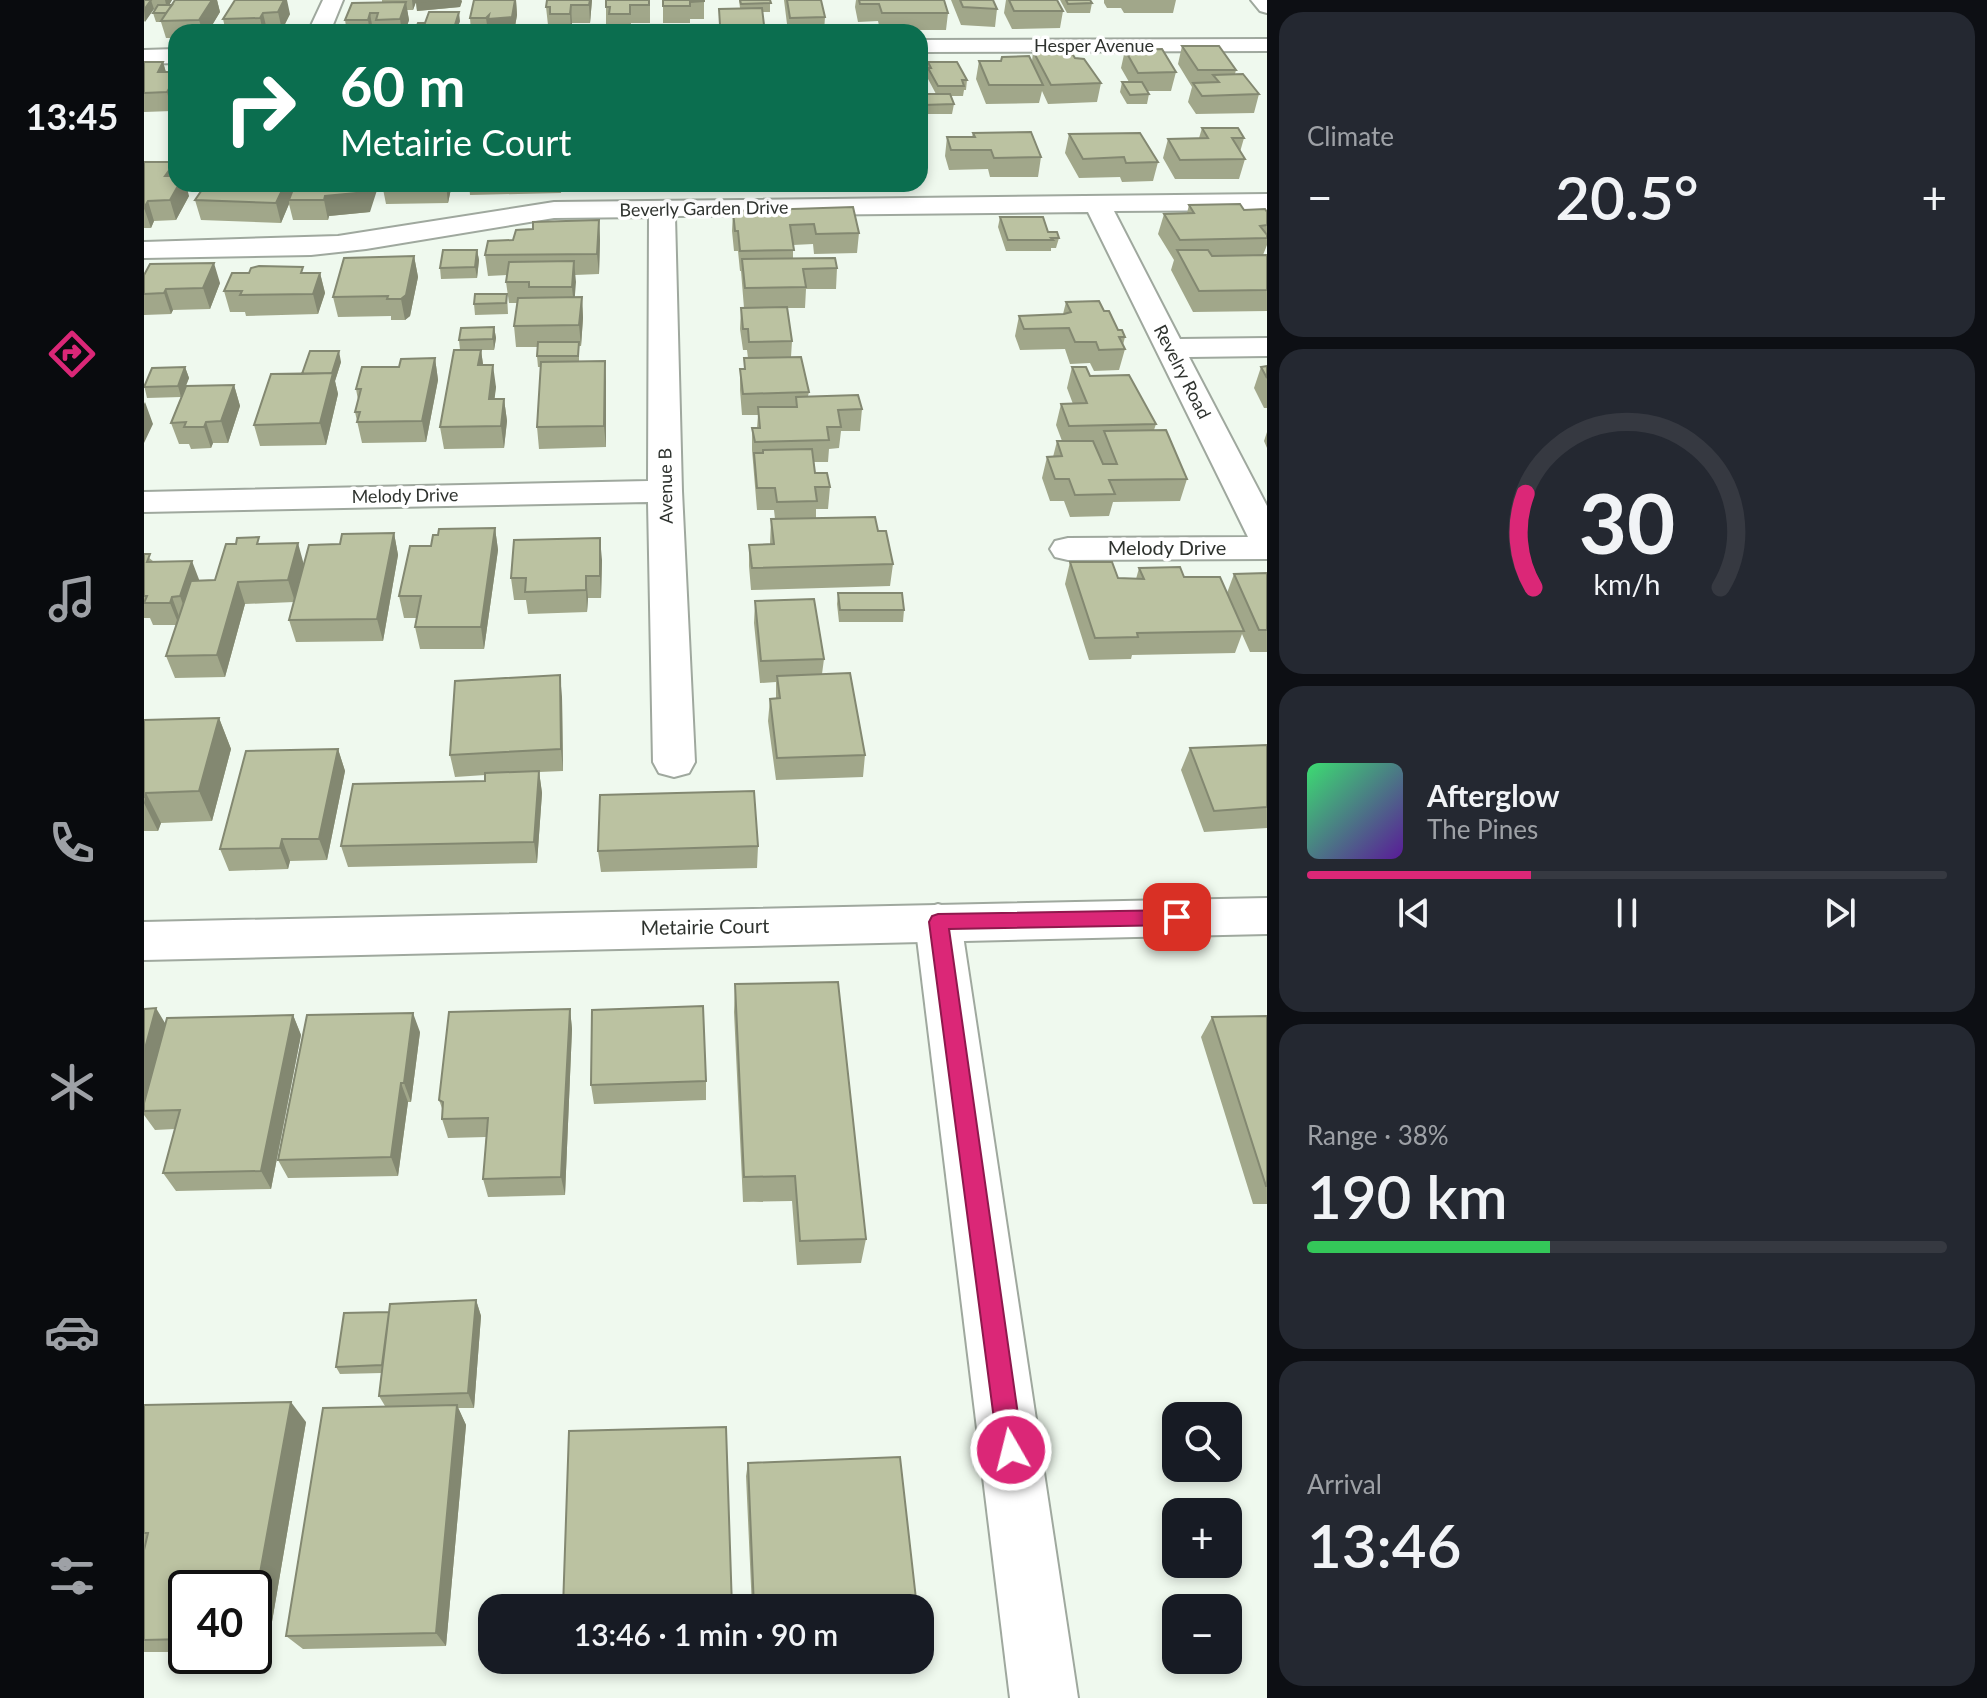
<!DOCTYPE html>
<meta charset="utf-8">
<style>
body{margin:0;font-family:Lato,sans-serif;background:#242831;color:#f1f3f6;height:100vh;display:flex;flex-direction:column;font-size:30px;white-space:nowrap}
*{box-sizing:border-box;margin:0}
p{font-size:26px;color:#9ea1a6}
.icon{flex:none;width:44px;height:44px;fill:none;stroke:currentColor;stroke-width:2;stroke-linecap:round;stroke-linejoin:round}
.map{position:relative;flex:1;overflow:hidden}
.panel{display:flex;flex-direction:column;gap:12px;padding:12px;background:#0d0f14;width:720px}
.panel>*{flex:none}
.top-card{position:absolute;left:24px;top:24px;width:760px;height:168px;border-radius:24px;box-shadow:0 4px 12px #0003;background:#0b6e4f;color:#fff;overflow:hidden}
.fabs{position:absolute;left:1018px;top:1402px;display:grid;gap:16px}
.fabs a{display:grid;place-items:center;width:80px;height:80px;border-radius:16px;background:#171b24;box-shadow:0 4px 12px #0003;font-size:40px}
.speed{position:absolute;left:24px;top:1570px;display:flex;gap:16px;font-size:40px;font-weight:700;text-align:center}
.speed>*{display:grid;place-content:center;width:104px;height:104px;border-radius:50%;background:#171b24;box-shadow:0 4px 12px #0003;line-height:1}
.speed .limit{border:4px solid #111;border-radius:12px;background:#fff;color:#111}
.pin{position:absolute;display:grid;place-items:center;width:68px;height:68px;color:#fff;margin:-34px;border-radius:16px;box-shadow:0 4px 12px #0006}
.me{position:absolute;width:88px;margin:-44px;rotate:352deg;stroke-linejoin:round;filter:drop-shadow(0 0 6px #0008)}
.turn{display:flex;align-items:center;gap:28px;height:168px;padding:0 40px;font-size:36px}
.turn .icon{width:104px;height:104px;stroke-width:2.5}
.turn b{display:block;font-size:56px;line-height:68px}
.big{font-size:60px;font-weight:600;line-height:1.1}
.panel .widget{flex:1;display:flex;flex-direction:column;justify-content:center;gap:12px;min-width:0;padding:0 28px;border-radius:24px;background:#242831}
.panel .dial{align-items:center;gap:0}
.dial svg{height:208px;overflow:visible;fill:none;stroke:#363941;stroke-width:7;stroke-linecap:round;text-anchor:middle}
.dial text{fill:#f1f3f6;stroke:none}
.song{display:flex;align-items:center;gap:24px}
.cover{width:96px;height:96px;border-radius:12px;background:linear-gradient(135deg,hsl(140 70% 55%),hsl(270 70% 35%))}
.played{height:8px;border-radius:4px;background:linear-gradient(90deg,#db2777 35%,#363941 35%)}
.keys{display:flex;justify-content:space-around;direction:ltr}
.heat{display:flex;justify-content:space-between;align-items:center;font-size:44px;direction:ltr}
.charge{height:12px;border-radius:6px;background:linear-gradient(90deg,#34c759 38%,#363941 0)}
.trip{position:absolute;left:334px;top:1594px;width:456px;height:80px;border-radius:24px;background:#171b24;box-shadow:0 4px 12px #0003;font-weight:600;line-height:80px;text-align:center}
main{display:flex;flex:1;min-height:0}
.dock{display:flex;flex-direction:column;width:144px;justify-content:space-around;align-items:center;background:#090b0e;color:#9ea1a6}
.dock .icon{width:56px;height:56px}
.dock .on{color:#db2777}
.dock b{font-size:36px;color:#f1f3f6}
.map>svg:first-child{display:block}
</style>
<main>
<nav class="dock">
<b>13:45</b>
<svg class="icon on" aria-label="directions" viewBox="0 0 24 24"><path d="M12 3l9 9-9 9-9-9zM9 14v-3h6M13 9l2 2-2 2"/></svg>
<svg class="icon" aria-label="music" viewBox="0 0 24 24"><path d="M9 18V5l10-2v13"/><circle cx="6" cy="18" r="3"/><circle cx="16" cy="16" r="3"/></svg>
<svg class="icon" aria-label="phone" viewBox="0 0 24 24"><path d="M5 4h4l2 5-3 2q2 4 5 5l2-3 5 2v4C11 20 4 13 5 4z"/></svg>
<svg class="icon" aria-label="climate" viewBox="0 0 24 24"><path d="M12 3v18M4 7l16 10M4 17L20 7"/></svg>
<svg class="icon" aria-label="car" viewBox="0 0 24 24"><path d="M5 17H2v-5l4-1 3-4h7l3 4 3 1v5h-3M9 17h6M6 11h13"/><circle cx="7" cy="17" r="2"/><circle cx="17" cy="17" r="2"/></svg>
<svg class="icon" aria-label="filters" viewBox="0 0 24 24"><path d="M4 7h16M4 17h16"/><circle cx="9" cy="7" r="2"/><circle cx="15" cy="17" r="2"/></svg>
</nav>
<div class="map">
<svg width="1123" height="1698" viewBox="0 0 1123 1698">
<rect width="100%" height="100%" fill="#eff9ee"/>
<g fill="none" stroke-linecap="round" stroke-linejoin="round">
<defs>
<path id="minor" d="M179,0H199L186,32H164Z
M1107,0H1123V13L1116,11Z
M1123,39V51L776,52V40Z
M32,49V63L0,64V50Z
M1123,194V210L970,211L1036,339L1123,338V356L1045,357L1123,506V559L924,560L911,557L906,549L911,541L924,538L1104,537L944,212L531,216L538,491L551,762L545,773L530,777L515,773L509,762L504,502L0,512V492L504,481L505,217L410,218L222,249L167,255L0,258V242L194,236L410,202Z
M1123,898V934L0,960V922Z"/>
<path id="tertiary" d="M794,904L810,909L817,922L934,1698H866L771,922L778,909Z"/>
</defs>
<use href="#minor" stroke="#9fa89e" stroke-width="4"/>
<use href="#tertiary" stroke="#9fa89e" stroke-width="4"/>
<use href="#minor" fill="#fff" fill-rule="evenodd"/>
<use href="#tertiary" fill="#fff" fill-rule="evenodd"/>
</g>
<path fill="#a1a78a" d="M0,0H28L25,5H28L31,0H73L76,12L64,32H32V38H22L17,22H12L9,13L12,9H10L0,22Z
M91,0L146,14L138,30H123L122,32H82L79,19Z
M238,0H317L318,1L316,7L273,11L272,2L269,10H263L265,20L261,32H234V31H229V32H203L201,20L238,3Z
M372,0L373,15L370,32H327L326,18Z
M403,0H448L446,23H428L427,32H407V25H404L402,7Z
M506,0V23H487L486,31L466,32V24H462V7Z
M519,0H560V19H546V23H519Z
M595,0H626V12H618L620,32H576L575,9L596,8Z
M640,0H677L681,17L680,32H644Z
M712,0H800L804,13L802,30H736L734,21L714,22L711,7Z
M807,0H850V2L853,9L851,27L817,25Z
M862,0H913L919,11L916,28L868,29L860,13Z
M916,0H946L948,3L946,13H923Z
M960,0H1032L1029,13H980L977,8H963L960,3Z
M316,21L312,32H273L272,28L281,23Z
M1038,46L1092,70L1091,74L1115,94L1110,113L1052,114L1044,102L1048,87L1034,64Z
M981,50L1032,72L1027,91H1003L1005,94L1003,104H983L976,92L978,82H985L977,68Z
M889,51L931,58L957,83L953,102L904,104L898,91L895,103L842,104L832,79L835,61L888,62Z
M0,62H19L22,72L28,111L0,112Z
M784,62L823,80L822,90H820L819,96H807L810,104L808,114H778L776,108V94H792L783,77Z
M1058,128L1100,138L1096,152L1101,159L1095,179H1031L1019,158L1024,139L1055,138Z
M829,133L897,157L894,177H846L844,169L805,170L801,156L803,137H828Z
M925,134L1014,162L1009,181L978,182L976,177L935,178L921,153Z
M0,162L32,184L45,196L32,220L10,221L7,228H0Z
M238,184H308L304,203L242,204Z
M325,184H418L417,193L326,195Z
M561,184H653L652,185Z
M149,188L226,212L185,216L184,220H149L145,204L137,223L57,220L51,200Z
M1045,205L1123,212V245L1119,255H1123V311L1049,312L1027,270L1030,260L1014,234L1020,214L1043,213Z
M709,207L715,233L713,253L670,254L669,244L649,245V258L693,268L692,289H662L661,308H643L648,341L647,357L665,392L664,396L718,409L716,431H697L695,448L685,449L684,462H670L671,473L686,487L684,509H672V518L734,531L749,564L746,586L607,590L605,566V545L626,544L627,519H631L630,510H613L608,450V428H613L614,415H598L596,390V369H600V358H604L603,350H599L596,329L597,308H600L597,271H596L594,251H590L588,231L589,211Z
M856,217L904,232L915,238L912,248H907V251H862L854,227Z
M455,220L456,240L455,274L431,275V297H438L439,318L437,346H435V361H461L462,382V447L395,449L393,427L397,367H394L393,356L394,347H372L370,326L373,303H365L362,282L363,275L344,276L341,255L389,229Z
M333,250L335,260L333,278L297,279L296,268Z
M270,256L274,277L266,316L261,320H247V316L194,317L189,297Z
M160,273H176L181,293L174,314L102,316L101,312H86L80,291Z
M0,275L76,283L66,309L29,310L27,314L0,315Z
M363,294L364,314L331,315L330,304Z
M922,302L960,311L974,330L981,337L979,345L981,349L975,370L950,371L946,363L926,364L921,349L876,350L871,336L875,316L919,314Z
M350,327L352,338L350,350H337L339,365L352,387L350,399H360L363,421L360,448L300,449L296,427L316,350L315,340Z
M291,358L294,380L282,442L218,443L211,412L214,400L212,389L255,367Z
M197,362L191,381L194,394L182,445L116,446L110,425L158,374Z
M1123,366V408H1120L1110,388L1117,367Z
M41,367L45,378L42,386L90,385L96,406L84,443H69L67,448L47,449L45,444H35L27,423L37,397L3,398L0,385Z
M928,367L946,376L1012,424L1010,430L1043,479L1036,501L969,502L965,516L926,517L920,501H906L898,478L903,457H909L913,441H918L912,425L917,404H929L923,388Z
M1123,432V448L1120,441Z
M351,528L354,550L340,649H276L271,627L273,618H260L255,596L287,546Z
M250,533L254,555L239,641L152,642L145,620L150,602L101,604L81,677L31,678L22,656L33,625H9L6,618H0V554L9,561L55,581L71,580L117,544L160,565L196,544Z
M458,560L457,598H444L443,612L384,614L382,600H370L367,578Z
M926,562L974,578L992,579L995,568L1040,577L1083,593L1090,574L1123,573V652H1106L1098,634L1091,653L988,655L987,659L945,660L921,584Z
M694,593L760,610L759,622H695L693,604Z
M611,601L680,659L678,674L721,755L719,777L632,780L624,721L626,699L632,698V682L616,683L610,623Z
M418,697L419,771L395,772L398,793L393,863L204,867L197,846L341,781V775L311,777L306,755Z
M75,718L87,749L68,821L17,823L14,831H0V720Z
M1123,745V828L1060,832L1037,770L1046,748Z
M194,749L201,771L183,860L146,861L144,869L85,871L76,849Z
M614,846L613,868L457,872L454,851Z
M591,984L722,1239L717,1263L653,1265L648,1201L599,1202L590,1012Z
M0,1009L22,1024L149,1015L157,1035L127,1189L32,1191L19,1173L31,1129L11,1130L0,1115V1116Z
M426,1009L428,1029L421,1195L344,1197L339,1179L342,1137L304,1138L298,1119L299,1111L295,1100Z
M1123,1016V1204H1109L1057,1037L1068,1017Z
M276,1032L267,1102H264L254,1176L144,1178L134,1160Z
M562,1081V1100L450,1104L447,1085Z
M332,1300L337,1316L330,1408H314L322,1425L302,1646L159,1649L142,1636L241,1406L235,1396L238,1373L196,1374L192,1367L245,1312Z
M0,1405L162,1422L123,1651H110V1588H42V1652H0Z
M604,1463L773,1608H608L602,1476Z"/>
<path fill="#838871" d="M7,0L10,9L1,22L0,10Z
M21,0H28L23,9Z
M68,0H73L76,12L64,32H59L55,20Z
M140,0H143L146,14L138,30L134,12Z
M268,0H317L318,1L316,7L273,11L272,2L269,10Z
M372,0L373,15L370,32H344L342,18Z
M446,0H448L446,23L445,5Z
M262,2L265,20L261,32H258L256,19Z
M427,5L428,23L427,32L426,14Z
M315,12L316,21L312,32H310V28Z
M119,13L123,30L122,32H119L116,18Z
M226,13L229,31V32H226L224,20Z
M19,62L24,80L14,72Z
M32,77V105L28,111L23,92Z
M31,162L32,165V184L21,176Z
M35,184H42L45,196L32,220L26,200Z
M141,184H148L150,192L145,200V204L137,223L132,203Z
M225,184H235L226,212L185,216L184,220L180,200L181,196Z
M302,184H308L304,203Z
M4,201L10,221L7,228L0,208Z
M455,220L456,240L455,274L453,254Z
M333,250L335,260L333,278L331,267Z
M270,256L274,277L266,316L261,320L257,299Z
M430,261L432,282L430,307L428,287Z
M70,263L76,283L66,309L59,288Z
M176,273L181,293L174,314L169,294Z
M22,289L29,310L27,314L20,293Z
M438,297L439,318L437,346L435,325Z
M350,327L352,338L350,350L349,339Z
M337,350L340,371L334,365Z
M195,351L197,362L191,381L194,394L182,445L176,423L187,375Z
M291,358L294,380L282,442L278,421Z
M461,361L462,382V447L460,426Z
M349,365L352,387L348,421L345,399Z
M41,367L45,378L37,397L34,386Z
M90,385L96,406L84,443L77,421Z
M360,399L363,421L360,448L357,426Z
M1,402L9,424L0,443V404Z
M62,422L69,443L67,448L60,427Z
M351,528L354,550L340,649L337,627Z
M250,533L254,555L239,641L233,619Z
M456,538L458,560L457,598L456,576Z
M154,543L160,565L151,602L144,580Z
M48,561L56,582L44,618L36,596Z
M442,576L444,598L443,612L442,590Z
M94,582L101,604L81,677L73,655Z
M28,597L36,619L35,625L26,603Z
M416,675L418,697L419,771L417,749Z
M75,718L87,749L68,821L55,791Z
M194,749L201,771L183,860L175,839Z
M395,771L398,793L393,863L390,842Z
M2,793L17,823L14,831L0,803Z
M138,839L146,861L144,869L136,848Z
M12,1008L24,1028L0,1111V1052Z
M426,1009L428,1029L421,1195L417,1177Z
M269,1013L276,1032L267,1102L260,1083Z
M149,1015L157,1035L127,1189L117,1171Z
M257,1083L264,1102L254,1176L247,1157Z
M332,1300L337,1316L330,1408L324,1393Z
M147,1402L162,1422L123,1651L110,1642V1606Z
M313,1405L322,1425L302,1646L292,1633Z"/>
<path fill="#bbc2a1" stroke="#838871" stroke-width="2" d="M0,0H7L0,10Z
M31,0H68L55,20L17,21Z
M91,0H140L134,12L119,13L116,18L79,19Z
M272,0H296L272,2Z
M330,0H371L368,17L344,19L345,15L342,18H326Z
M403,0H446L445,5H427L426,14H406V7H402Z
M462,0H505V5H486V14H465L466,7H462Z
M519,0H560V1L546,2V6H519Z
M596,0H626L627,3L597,4Z
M643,0H677L681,17L646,18Z
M715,0H800L804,13H738L735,4H716Z
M816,0H849L853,9L819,7Z
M865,0H913L919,11H870Z
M922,0H946L948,3L924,4Z
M262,2L256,19L232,20L234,13H226L224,20H201L208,3Z
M14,5H28L22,13H9Z
M618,8L620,25H576L575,9Z
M285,12H315L310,28H272L274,23H281Z
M1038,46H1075L1092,70H1054Z
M1018,49L1032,72L994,73L981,50Z
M889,51L927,52L931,58L940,59L957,83L907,85Z
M885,56L899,85H845L835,61H857L858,57Z
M0,62H19L14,72H32V77L23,92L0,93Z
M784,62H813L823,80H818L820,86H794L784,68H787Z
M1099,74L1115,94L1058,96L1049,83L1075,82L1069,75Z
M978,82H998L1005,94L986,95Z
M776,94H806L810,104L779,105Z
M1058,128H1094L1100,138H1088L1101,159L1036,160L1024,139L1064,138Z
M887,132L897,157L850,158L847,150H807L803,137H831L829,133Z
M996,133L1014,162L982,163L980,157L939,159L925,134Z
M0,162H31L21,176H32V184H35L26,200L4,201L0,208Z
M62,184H141L132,203L51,200Z
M151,184H225L223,192L181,196L180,200H145Z
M1096,204L1100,210L1121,209L1123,212V225L1116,226L1123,235V238L1036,240L1020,214L1050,213L1045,205Z
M709,207L715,233L672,234L670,224L646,225L650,250L596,251L594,231H591L589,211Z
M856,217H899L904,232H913L915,238H907L909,240H864Z
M455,220L453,254L341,255L344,241L369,240L372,230L389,229V222Z
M299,250H333L331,267L296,268Z
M1033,250H1064L1068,256L1123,255V290L1055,291Z
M270,256L262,295L257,299H243L244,296L189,297L200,258Z
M691,258L693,268L659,269L662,287L601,288L598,259Z
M430,261L428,287H385V282H362L365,262Z
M70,263L59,288L22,289L20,293L0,294V275L6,264Z
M115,266L159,267L157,273H176L169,294L96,295L98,291H80L88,273H105L107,268Z
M331,294H363L362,303L330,304Z
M438,297L435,325L370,326L374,298Z
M955,301L960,311H965L974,330H978L981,337H975L981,349L955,350L952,342H931L925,328L880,329L875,316L920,314L927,312L922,302Z
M643,307L648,341L605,342L604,329H599L597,308Z
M350,327L349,339L315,340L317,328Z
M394,342H435L434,356H393Z
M310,350H337L334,365H349L345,399H360L357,426L296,427Z
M166,351H195L188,373L158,374Z
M657,357L665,392L599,394L596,369H601L600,358Z
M291,358L278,421L213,422L216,412H211L217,389H212L218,367H255L257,359Z
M461,361L460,426L393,427L397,362Z
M1123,366V378L1117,367Z
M41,367L34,386L0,387L8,368Z
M928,367H942L946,376L985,375L1012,424L925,426L917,404L943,403Z
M189,373L176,423L110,425L127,374Z
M90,385L77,421L62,422L60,427H40L42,422L27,423L42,386Z
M714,395L718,409L694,410L697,427H683L685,440L611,442L608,428H616L614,407H653L652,397Z
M1022,430L1043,479L965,480L971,494L931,495L925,479H911L903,457L918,456L913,441H949L959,464H973L960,431Z
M668,449L671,473H683L686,487H671L673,501L633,502L631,488H613L610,453H619V450Z
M731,517L734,531H742L749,564L608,568L605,545L630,544L627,519Z
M351,528L337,627H271L277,596H255L266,546H287L289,535H294L295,529Z
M250,533L233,619L145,620L165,545L196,544L198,534Z
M115,537L113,544L154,543L144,580L94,582L73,655L22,656L47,581L71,580L82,544H92L93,538Z
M456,538V576H442V590L381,592L382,578H367L370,540Z
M0,554H6L3,562L48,561L36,596L28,597L26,603H0L3,596H0Z
M926,562H968L974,578L1000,579L995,568L1036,567L1040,577H1076L1100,631L993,633L994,637L951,638Z
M1123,573V630H1115L1090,574Z
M694,593H758L760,610H696Z
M670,599L680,659L617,661L611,601Z
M706,673L721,755L633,758L626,699L636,698L633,676Z
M416,675L417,749L306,755L311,681Z
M75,718L55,791L2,793L0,798V720Z
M1123,745V807L1070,811L1046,748Z
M194,749L175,839H138L136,848L76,849L102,751Z
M395,771L390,842L197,846L209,784L341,781V773Z
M610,791L614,846L454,851L456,795Z
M694,982L722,1239L656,1241L651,1176L600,1177L591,984Z
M559,1006L562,1081L447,1085L448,1010Z
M12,1008L0,1052V1009Z
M426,1009L417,1177L339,1179L344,1118L298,1119L299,1102L295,1100L305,1012Z
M269,1013L260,1083H257L247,1157L134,1160L163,1015Z
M149,1015L117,1171L19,1173L36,1110L0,1111V1103L23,1018Z
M1123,1016V1186H1122L1068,1017Z
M332,1300L324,1393L235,1396L246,1304Z
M245,1312L238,1365L192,1367L200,1313Z
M147,1402L110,1606V1588H42V1639L0,1640V1550L4,1533H0V1405Z
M313,1405L292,1633L142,1636L179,1408Z
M582,1427L588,1608H419L425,1431Z
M756,1457L773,1608H610L604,1463Z"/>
<path fill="#db2777" stroke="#8e194d" stroke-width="2" d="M1033,910L1040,912L1043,917L1040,923L1033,925L805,929L879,1450L876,1459L867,1462L858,1459L854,1450L785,922L788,916L794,914Z"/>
<g text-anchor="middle" stroke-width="7" stroke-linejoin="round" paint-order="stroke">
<g font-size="18" fill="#2f332f" stroke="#fff">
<text x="950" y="52">Hesper Avenue</text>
<text transform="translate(560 209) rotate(-1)" y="6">Beverly Garden Drive</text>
<text transform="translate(1038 372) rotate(63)" y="6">Revelry Road</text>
<text transform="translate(522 486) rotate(-91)" y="6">Avenue B</text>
<text transform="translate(261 496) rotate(-1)" y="6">Melody Drive</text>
</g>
<g font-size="20" fill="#2f332f" stroke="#fff">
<text x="1023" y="555">Melody Drive</text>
<text transform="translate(561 927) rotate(-1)" y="7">Metairie Court</text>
</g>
</g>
</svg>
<div class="fabs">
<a><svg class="icon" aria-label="search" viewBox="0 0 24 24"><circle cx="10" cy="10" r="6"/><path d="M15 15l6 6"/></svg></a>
<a>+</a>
<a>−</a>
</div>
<div class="speed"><div class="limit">40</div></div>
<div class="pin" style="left:1033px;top:917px;background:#d93025"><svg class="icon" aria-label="arrive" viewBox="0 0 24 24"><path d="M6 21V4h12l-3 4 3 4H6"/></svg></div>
<svg class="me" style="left:867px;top:1450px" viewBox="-20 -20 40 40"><circle r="17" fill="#db2777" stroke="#fff" stroke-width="3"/><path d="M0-11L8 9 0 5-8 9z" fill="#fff"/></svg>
<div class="trip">13:46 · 1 min · 90 m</div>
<div class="top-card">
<div class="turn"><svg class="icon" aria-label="right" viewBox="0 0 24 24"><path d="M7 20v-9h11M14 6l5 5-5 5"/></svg><div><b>60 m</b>Metairie Court</div></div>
</div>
</div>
<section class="panel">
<div class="widget"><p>Climate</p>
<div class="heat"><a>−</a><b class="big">20.5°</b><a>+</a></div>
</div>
<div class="widget dial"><svg viewBox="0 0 100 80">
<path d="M14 69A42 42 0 1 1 86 69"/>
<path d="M14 69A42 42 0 0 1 11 33" stroke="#db2777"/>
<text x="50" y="56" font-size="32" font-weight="700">30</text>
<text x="50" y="72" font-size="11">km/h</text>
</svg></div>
<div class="widget">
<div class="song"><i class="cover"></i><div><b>Afterglow</b><p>The Pines</p></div></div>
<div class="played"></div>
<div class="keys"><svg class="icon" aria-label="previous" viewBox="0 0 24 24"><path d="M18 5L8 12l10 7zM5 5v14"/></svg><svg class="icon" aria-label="pause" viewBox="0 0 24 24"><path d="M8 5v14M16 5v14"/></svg><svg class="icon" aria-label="next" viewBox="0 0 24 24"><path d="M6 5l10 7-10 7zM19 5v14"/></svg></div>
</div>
<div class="widget"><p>Range · 38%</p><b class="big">190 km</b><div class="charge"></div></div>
<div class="widget"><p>Arrival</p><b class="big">13:46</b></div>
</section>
</main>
